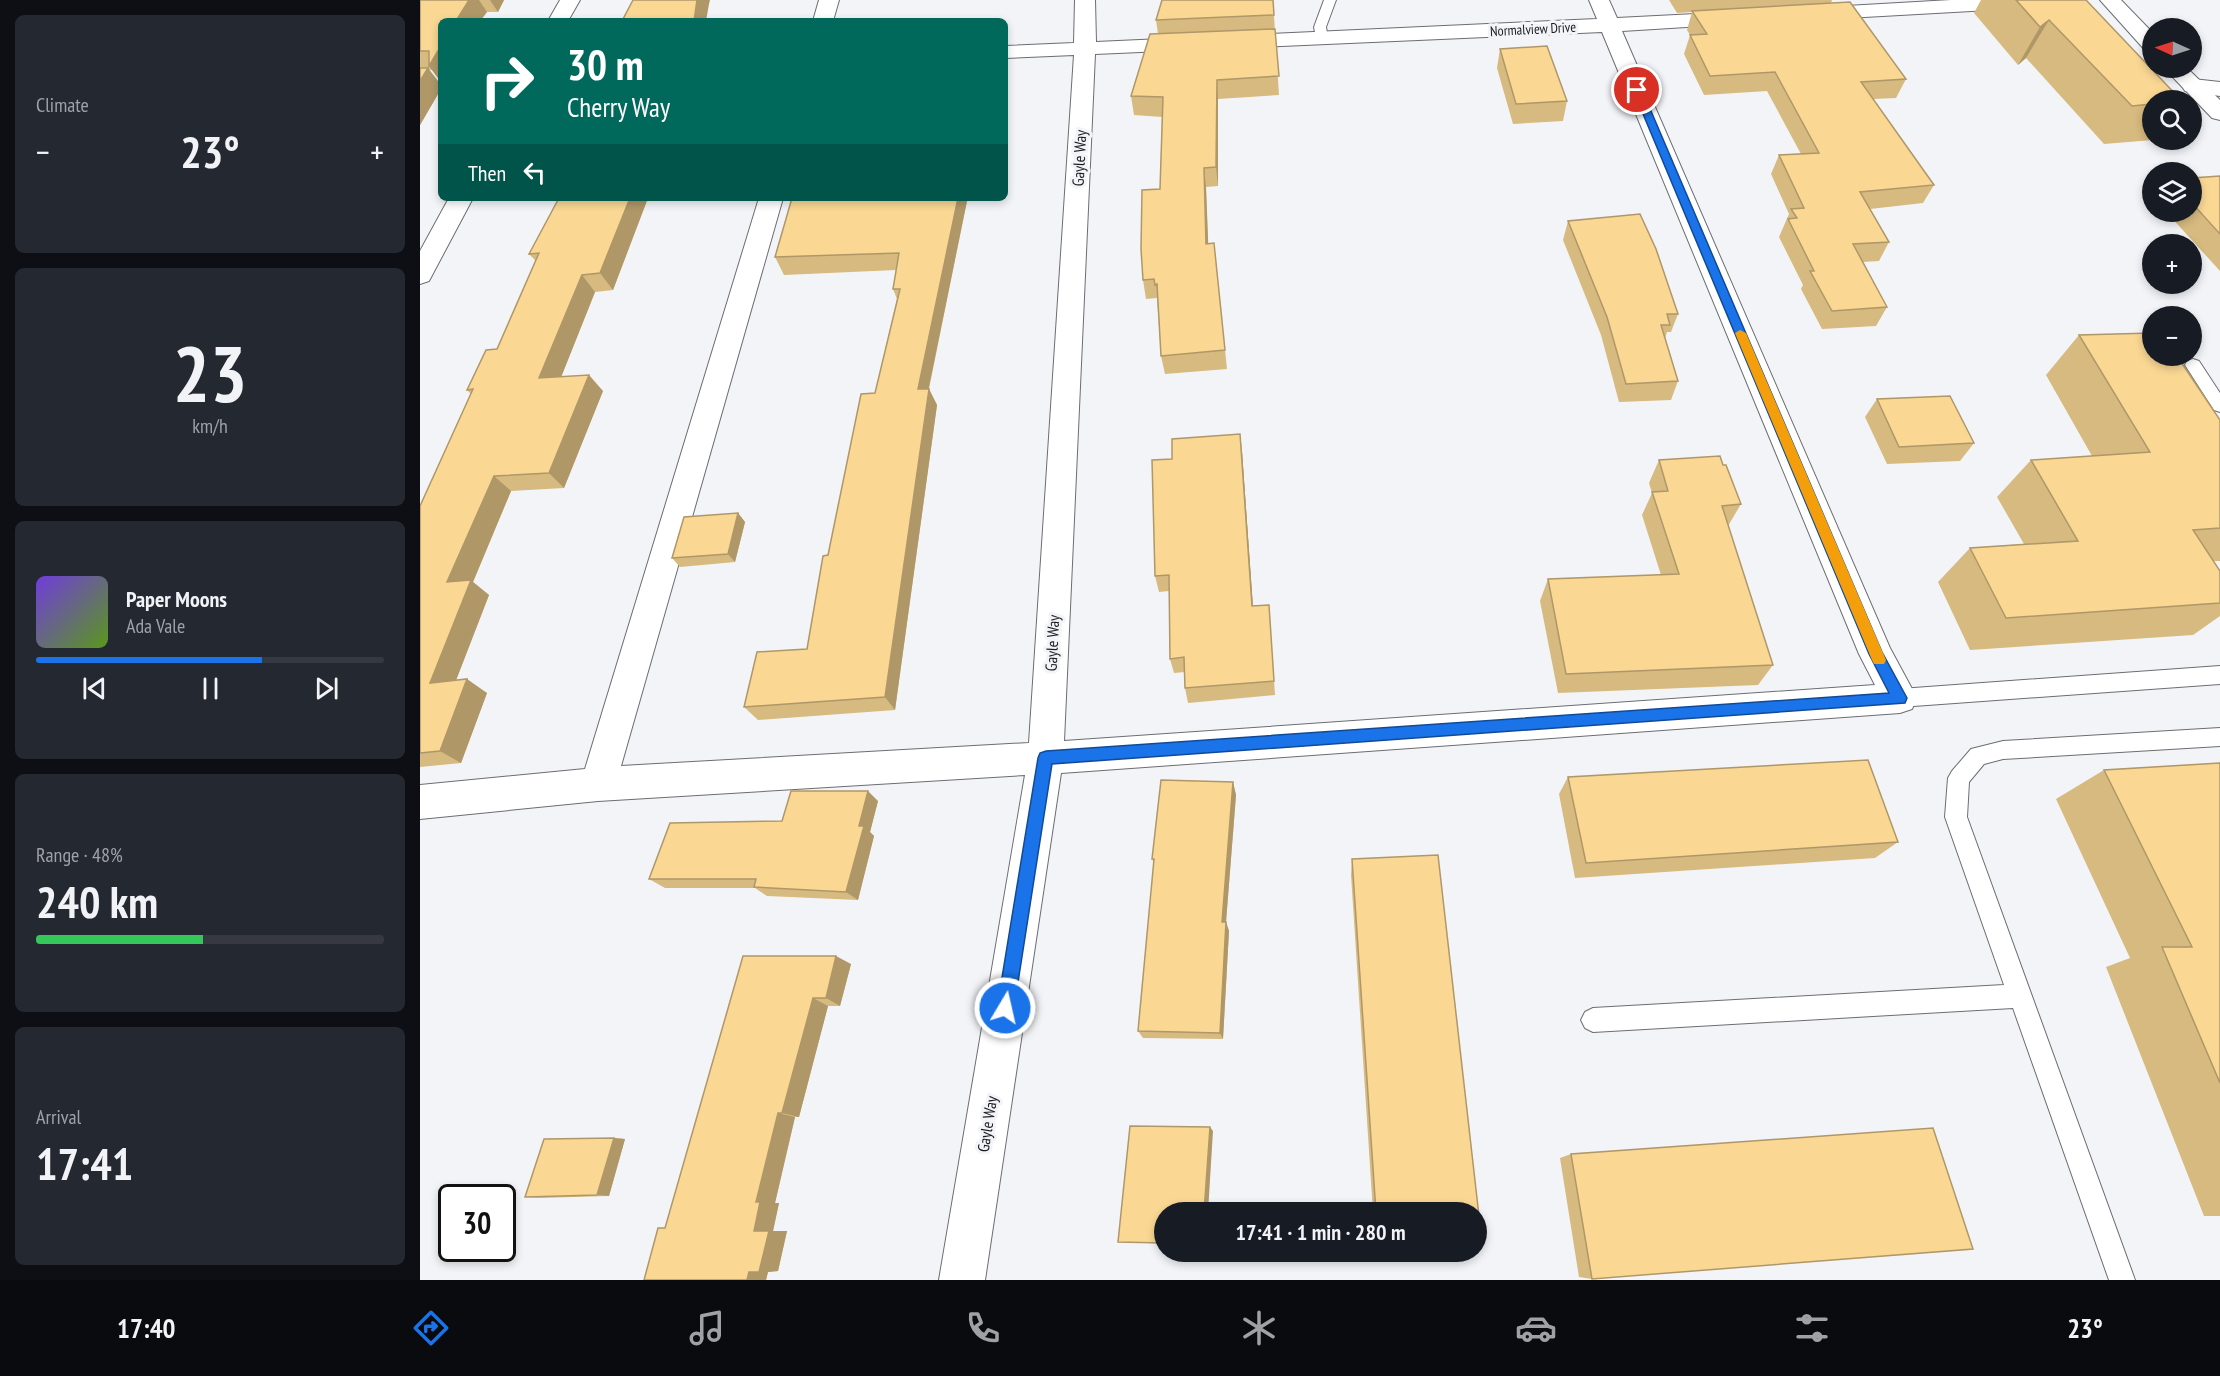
<!DOCTYPE html>
<meta charset="utf-8">
<style>
body{margin:0;font-family:"PT Sans Narrow",sans-serif;background:#242831;color:#f1f3f6;height:100vh;display:flex;flex-direction:column;font-size:22px;white-space:nowrap}
*{box-sizing:border-box;margin:0}
p{font-size:20px;color:#9ea1a6}
.icon{flex:none;width:33px;height:33px;fill:none;stroke:currentColor;stroke-width:2;stroke-linecap:round;stroke-linejoin:round}
.map{position:relative;flex:1;overflow:hidden}
.panel{display:flex;flex-direction:column;gap:15px;padding:15px;background:#0d0f14;width:420px}
.panel>*{flex:none}
.hud{position:absolute;left:18px;top:18px;width:570px;height:183px;border-radius:9px;box-shadow:0 3px 9px #0003;background:#00695c;color:#fff;overflow:hidden}
.needle{width:39px;rotate:273deg}
.tools{position:absolute;left:1722px;top:18px;display:grid;gap:12px}
.tools a{display:grid;place-items:center;width:60px;height:60px;border-radius:50%;background:#171b24;box-shadow:0 3px 9px #0003;font-size:30px}
.speed{position:absolute;left:18px;top:1184px;display:flex;gap:12px;font-size:30px;font-weight:700;text-align:center}
.speed>*{display:grid;place-content:center;width:78px;height:78px;border-radius:50%;background:#171b24;box-shadow:0 3px 9px #0003;line-height:1}
.speed .limit{border:3px solid #111;border-radius:9px;background:#fff;color:#111}
.pin{position:absolute;display:grid;place-items:center;width:51px;height:51px;color:#fff;margin:-26px;border:3px solid #fff;border-radius:50%;box-shadow:0 2px 6px #0007}
.me{position:absolute;width:66px;margin:-33px;rotate:9deg;stroke-linejoin:round;filter:drop-shadow(0 0 4px #0008)}
.turn{display:flex;align-items:center;gap:21px;height:126px;padding:0 30px;font-size:27px}
.turn .icon{width:78px;height:78px;stroke-width:2.5}
.turn b{display:block;font-size:42px;line-height:51px}
.then{display:flex;align-items:center;height:57px;padding:0 30px;background:#0003;gap:12px;font-size:22px}
.big{font-size:45px;font-weight:700;line-height:1.1}
.panel .tile{flex:1;display:flex;flex-direction:column;justify-content:center;gap:9px;min-width:0;padding:0 21px;border-radius:9px;background:#242831}
.panel .dial{align-items:center;gap:0}
.dial b{font-size:78px;line-height:1}
.song{display:flex;align-items:center;gap:18px}
.cover{width:72px;height:72px;border-radius:9px;background:linear-gradient(135deg,hsl(260 70% 55%),hsl(90 70% 35%))}
.played{height:6px;border-radius:3px;background:linear-gradient(90deg,#1a73e8 65%,#363941 65%)}
.keys{display:flex;justify-content:space-around;direction:ltr}
.heat{display:flex;justify-content:space-between;align-items:center;font-size:33px;direction:ltr}
.charge{height:9px;border-radius:4px;background:linear-gradient(90deg,#34c759 48%,#363941 0)}
.trip{position:absolute;left:734px;top:1202px;width:333px;height:60px;border-radius:30px;background:#171b24;box-shadow:0 3px 9px #0003;font-weight:700;line-height:60px;text-align:center}
.tabs{display:flex;height:96px;justify-content:space-around;align-items:center;background:#090b0e;color:#9ea1a6}
.tabs .icon{width:42px;height:42px}
.tabs .active{color:#1a73e8}
.tabs b{font-size:27px;color:#f1f3f6}
main{display:flex;flex:1;min-height:0}
.map>svg:first-child{display:block}
</style>
<main>
<section class="panel">
<div class="tile"><p>Climate</p>
<div class="heat"><a>−</a><b class="big">23°</b><a>+</a></div>
</div>
<div class="tile dial"><b>23</b><p>km/h</p></div>
<div class="tile">
<div class="song"><i class="cover"></i><div><b>Paper Moons</b><p>Ada Vale</p></div></div>
<div class="played"></div>
<div class="keys"><svg class="icon" aria-label="previous" viewBox="0 0 24 24"><path d="M18 5L8 12l10 7zM5 5v14"/></svg><svg class="icon" aria-label="pause" viewBox="0 0 24 24"><path d="M8 5v14M16 5v14"/></svg><svg class="icon" aria-label="next" viewBox="0 0 24 24"><path d="M6 5l10 7-10 7zM19 5v14"/></svg></div>
</div>
<div class="tile"><p>Range · 48%</p><b class="big">240 km</b><div class="charge"></div></div>
<div class="tile"><p>Arrival</p><b class="big">17:41</b></div>
</section>
<div class="map">
<svg width="1800" height="1280" viewBox="0 0 1800 1280">
<rect width="100%" height="100%" fill="#f3f4f8"/>
<g fill="none" stroke-linecap="round" stroke-linejoin="round">
<defs>
<path id="lane" d="M904,0H916L906,27L908,38L902,42L896,38L894,27Z
M1773,359L1779,361L1800,393V412L1794,410L1765,365L1767,361Z
M1800,666V684L1480,707L1473,704L1470,698L1473,692L1480,689Z
M1800,728V746L1583,759L1564,764L1549,782L1547,817L1715,1280H1689L1593,1008L1173,1032L1165,1028L1161,1020L1165,1012L1173,1008L1584,985L1525,817L1528,778L1532,771L1551,749L1583,741Z"/>
<path id="street" d="M140,0H160L148,21H128Z
M399,0H419L413,21H393Z
M655,0H675L676,42L1177,19L1169,0H1189L1197,18L1315,12L1322,14L1325,18L1322,22L1315,24L1202,31L1470,648L1497,698L1492,709L1480,713L641,773L565,1280H519L605,775L178,801L0,819V785L165,769L339,198H363L201,766L609,743L654,55L585,58V46L654,43ZM1182,32L1439,654L1455,685L644,741L675,54Z
M1531,0H1651L1648,4L1641,6L1391,20L1384,18L1381,14L1384,10L1391,8Z
M1773,79L1800,82V96L1765,91L1762,86L1765,81Z
M29,198H53L9,281L0,284V251Z"/>
<path id="secondary" d="M1680,0H1701L1732,32V50L1724,49Z
M1744,68H1767L1800,100V120L1792,118Z"/>
</defs>
<use href="#lane" stroke="#6c6d71" stroke-width="2"/>
<use href="#street" stroke="#6c6d71" stroke-width="2"/>
<use href="#secondary" stroke="#6c6d71" stroke-width="2"/>
<use href="#lane" fill="#fff" fill-rule="evenodd"/>
<use href="#street" fill="#fff" fill-rule="evenodd"/>
<use href="#secondary" fill="#fff" fill-rule="evenodd"/>
</g>
<path fill="#d7ba7f" d="M0,0H84L78,12H67L60,21H21V82L12,70H9L21,85V89L0,125Z
M853,0L859,95L798,99V186L786,187L788,244L794,243L807,369L745,374L741,356L737,298L726,299L723,280L740,189L742,117L714,115L711,96L738,34L736,20Z
M1249,0H1412L1411,3L1486,79L1476,98L1453,99L1514,185L1503,203L1450,209L1469,242L1459,261L1443,262L1467,307L1456,326L1402,329L1381,289L1383,285L1359,237L1369,214L1351,174L1359,155L1381,154L1347,91L1284,95L1264,54L1270,35L1267,30L1272,12L1257,13Z
M1561,0H1666L1732,100V140H1733L1684,144L1606,58L1598,65L1554,13Z
M1080,49L1147,101L1143,121L1093,124L1077,68Z
M1800,176V271L1749,215L1752,212H1772V178Z
M139,198H228L193,290L175,292L141,377L183,391L144,488L91,491L53,582L69,595L36,680L67,693L41,763L0,767V506L51,394L47,390L77,349L116,261L109,254Z
M372,198H546L547,201L509,389L517,405L475,710L338,720L324,707L387,649L408,555L455,393L477,299L473,289L476,270L364,275L355,257Z
M1148,221L1258,314L1251,332H1247L1245,338L1258,381L1251,400L1199,402L1181,335L1143,240Z
M1659,335L1800,420V561H1793L1800,571V616L1773,635L1550,650L1518,582L1550,548L1604,544L1577,497L1611,460L1672,456L1626,375Z
M1457,399L1554,443L1540,461L1467,464L1445,417Z
M822,451L833,606L849,605L855,695L768,703L765,688V672L754,673L750,659L749,591L739,592L735,576L752,459Z
M1239,460L1321,504L1308,526L1353,665L1338,685L1138,693L1120,601L1128,579L1241,575L1222,515L1232,493L1229,483Z
M318,513L325,522L315,562L260,567L252,558Z
M1800,763V1216H1784L1686,967L1710,958L1636,799L1684,770Z
M1148,777L1478,842L1455,858L1155,878L1139,794Z
M813,782L816,795L806,922L809,931L803,1039L723,1038L718,1031L734,863L732,859Z
M458,801L450,832L454,836L438,900L347,896L335,888H245L229,879L362,821Z
M932,859L1056,1212H953L931,875Z
M323,956L431,964L420,1006H408L379,1117H375L355,1203H359L353,1231H367L358,1271L348,1272L346,1280H224L245,1228Z
M194,1138L205,1139L189,1196L119,1198L105,1197Z
M1151,1154L1172,1279L1159,1277L1140,1158Z"/>
<path fill="#af9768" d="M49,0H59L67,12L60,21H36Z
M70,0H84L78,12Z
M277,0H290L289,4L286,21H274Z
M1629,20L1606,58L1598,65L1620,27Z
M21,46V82L9,66Z
M8,68L21,85V89L0,125V81Z
M797,80L798,99V186L796,167Z
M784,168L786,187L789,263L786,244Z
M210,198H228L193,290L180,273Z
M538,198H546L547,201L505,406L498,389Z
M162,275L175,292L134,395L119,378Z
M169,375L183,391L144,488L129,473Z
M509,389L517,405L475,710L465,697Z
M820,434L822,451L834,622L832,606Z
M74,476L91,491L53,582L69,595L30,696L10,683L27,582Z
M318,513L325,522L315,562L308,554Z
M47,679L67,693L41,763L20,751Z
M813,782L816,795L806,922L809,931L803,1039L800,1033L802,922Z
M448,791L458,801L450,832L454,836L438,900L426,892L439,826Z
M416,956L431,964L420,1006L406,998Z
M393,998L408,1006L379,1117L362,1113Z
M358,1113L375,1117L355,1203H359L353,1231H367L358,1271L348,1272L346,1280H327L334,1231L336,1202Z
M790,1127L793,1131L788,1212H784Z
M194,1138L205,1139L189,1196L177,1195Z"/>
<path fill="#fad894" stroke="#af9768" stroke-width="1.5" d="M0,0H49L36,21H21V46L9,66V51H0Z
M213,0H277L274,21H202Z
M742,0H853L854,15L736,20Z
M1596,0H1666L1761,100H1732V104L1712,106L1629,20L1620,27Z
M1430,2L1486,79L1441,82L1514,185L1440,192L1469,242L1433,244L1467,307L1412,311L1390,271H1394L1368,219L1377,218L1371,209L1384,208L1359,155L1399,153L1355,72L1290,76L1270,35L1287,34L1272,11Z
M855,29L859,76L797,80L796,167L784,168L786,244L794,243L805,350L741,356L737,284L735,285L734,279L723,280L721,249L722,190L740,189L743,97L711,96L730,34Z
M1127,46L1147,101L1096,104L1080,49Z
M0,68H8L0,81Z
M1800,176V234L1772,203V195H1773L1772,194V178Z
M139,198H210L180,273L162,275L119,378L169,375L129,473L74,476L27,582L51,580L10,683L47,679L20,751L0,753V506L53,389L47,390L66,350L77,349L119,253L109,254Z
M372,198H538L498,389H509L465,697L324,707L337,652L387,649L403,556L408,555L441,394L455,393L480,289H473L479,253L355,257Z
M1220,214L1236,249L1258,314H1247L1250,325H1241L1258,381L1206,384L1187,317L1148,221Z
M1732,333V356H1757L1800,420V528L1773,530L1800,571V603L1586,618L1550,548L1658,541L1611,460L1730,452L1659,335Z
M1530,396L1554,443L1479,447L1457,399Z
M820,434L832,606L849,605L854,681L765,688L764,657L750,659L749,575L735,576L732,460L752,459V439Z
M1300,456L1303,465H1306L1321,504L1302,506L1353,665L1146,674L1128,579L1259,574L1232,492L1248,491L1239,460Z
M318,513L308,554L252,558L264,517Z
M1448,760L1478,842L1166,863L1148,777Z
M1800,763V1083L1742,947H1772L1684,770Z
M741,780L813,782L802,922H806L800,1033L718,1031L734,859H732Z
M371,791H448L439,826H444L426,892L334,887L336,879H229L250,823L362,821Z
M1018,855L1059,1216H1056V1212H956L932,859Z
M323,956H416L406,998H393L362,1113H358L336,1202H340L334,1231H349L339,1272H329L327,1280H224L238,1228H245Z
M710,1126L790,1127L784,1212H744V1243L698,1242Z
M1513,1128L1553,1249L1172,1279L1151,1154Z
M194,1138L177,1195L105,1197L124,1139Z"/>
<path fill="#1a73e8" stroke="#114b97" stroke-width="1.5" d="M1217,87L1222,90L1462,652L1487,698L1485,703L632,764L594,1008L591,1013L585,1016L580,1013L577,1008L618,758L620,753L626,751L1469,693L1449,654L1213,90Z"/>
<path fill="#f59e0b" d="M1320,330L1326,333L1466,660L1464,664H1454L1452,660L1315,333Z"/>
<g text-anchor="middle" stroke-width="6" stroke-linejoin="round" paint-order="stroke">
<g font-size="14" fill="#1c1c1e" stroke="#f3f4f8">
<text transform="translate(1113 29) rotate(-3)" y="5">Normalview Drive</text>
</g>
<g font-size="16" fill="#1c1c1e" stroke="#f3f4f8">
<text transform="translate(659 158) rotate(-87)" y="6">Gayle Way</text>
<text transform="translate(632 643) rotate(-87)" y="6">Gayle Way</text>
<text transform="translate(567 1124) rotate(-81)" y="6">Gayle Way</text>
</g>
</g>
</svg>
<div class="tools">
<a><svg class="needle" viewBox="-14 -14 28 28"><path d="M0-13l5 13h-10z" fill="#e53935"/><path d="M0 13l5-13h-10z" fill="#9ea1a6"/></svg></a>
<a><svg class="icon" aria-label="search" viewBox="0 0 24 24"><circle cx="10" cy="10" r="6"/><path d="M15 15l6 6"/></svg></a>
<a><svg class="icon" aria-label="layers" viewBox="0 0 24 24"><path d="M12 4l9 5-9 5-9-5zM3 14l9 5 9-5"/></svg></a>
<a>+</a>
<a>−</a>
</div>
<div class="speed"><div class="limit">30</div></div>
<div class="pin" style="left:1217px;top:90px;background:#d93025"><svg class="icon" aria-label="arrive" viewBox="0 0 24 24"><path d="M6 21V4h12l-3 4 3 4H6"/></svg></div>
<svg class="me" style="left:585px;top:1008px" viewBox="-20 -20 40 40"><circle r="17" fill="#1a73e8" stroke="#fff" stroke-width="3"/><path d="M0-11L8 9 0 5-8 9z" fill="#fff"/></svg>
<div class="trip">17:41 · 1 min · 280 m</div>
<div class="hud">
<div class="turn"><svg class="icon" aria-label="right" viewBox="0 0 24 24"><path d="M7 20v-9h11M14 6l5 5-5 5"/></svg><div><b>30 m</b>Cherry Way</div></div>
<div class="then">Then<svg class="icon" aria-label="left" viewBox="0 0 24 24"><path d="M17 20v-9H6M10 6l-5 5 5 5"/></svg></div>
</div>
</div>
</main>
<nav class="tabs">
<b>17:40</b>
<svg class="icon active" aria-label="directions" viewBox="0 0 24 24"><path d="M12 3l9 9-9 9-9-9zM9 14v-3h6M13 9l2 2-2 2"/></svg>
<svg class="icon" aria-label="music" viewBox="0 0 24 24"><path d="M9 18V5l10-2v13"/><circle cx="6" cy="18" r="3"/><circle cx="16" cy="16" r="3"/></svg>
<svg class="icon" aria-label="phone" viewBox="0 0 24 24"><path d="M5 4h4l2 5-3 2q2 4 5 5l2-3 5 2v4C11 20 4 13 5 4z"/></svg>
<svg class="icon" aria-label="climate" viewBox="0 0 24 24"><path d="M12 3v18M4 7l16 10M4 17L20 7"/></svg>
<svg class="icon" aria-label="car" viewBox="0 0 24 24"><path d="M5 17H2v-5l4-1 3-4h7l3 4 3 1v5h-3M9 17h6M6 11h13"/><circle cx="7" cy="17" r="2"/><circle cx="17" cy="17" r="2"/></svg>
<svg class="icon" aria-label="filters" viewBox="0 0 24 24"><path d="M4 7h16M4 17h16"/><circle cx="9" cy="7" r="2"/><circle cx="15" cy="17" r="2"/></svg>
<b>23°</b>
</nav>
